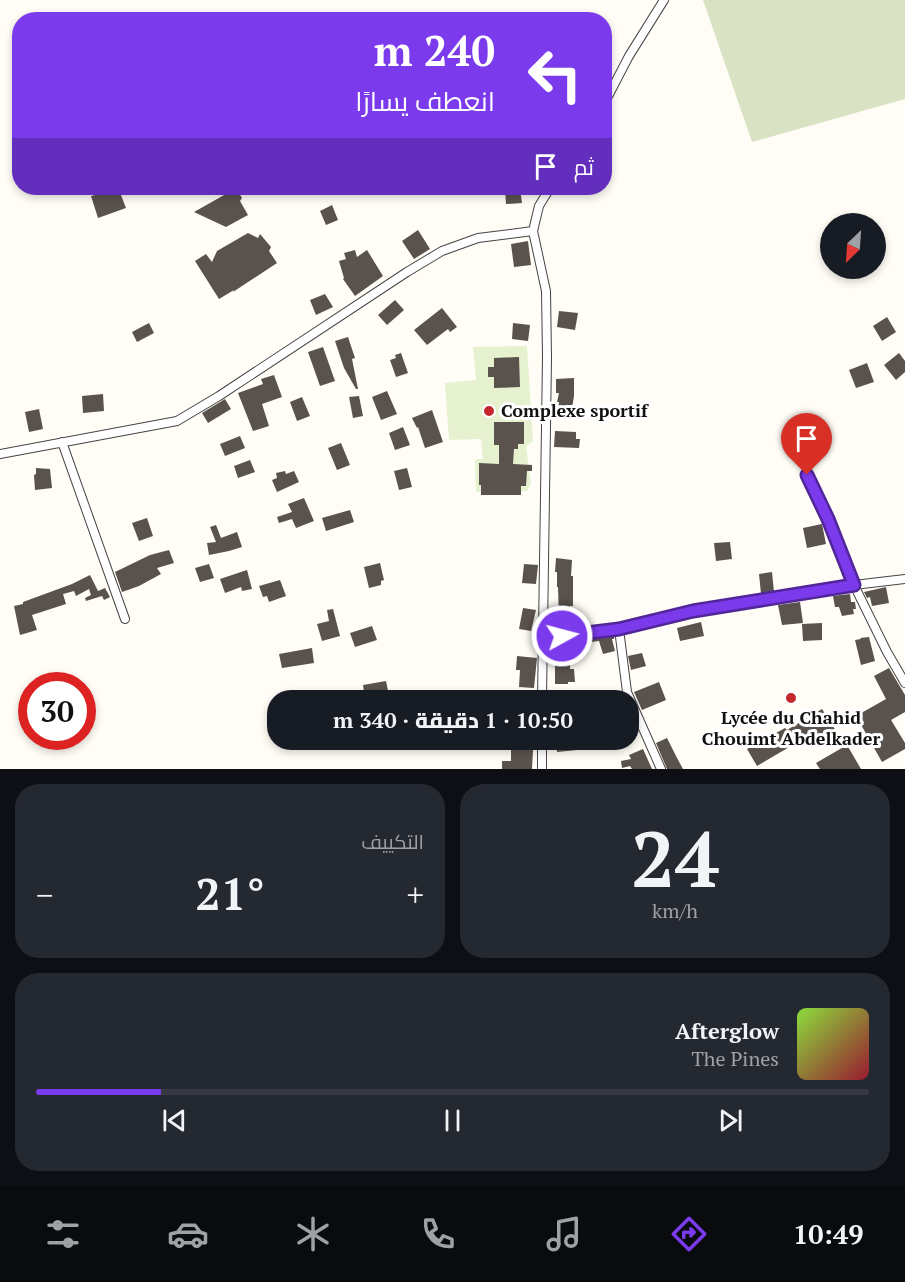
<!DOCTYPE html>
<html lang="ar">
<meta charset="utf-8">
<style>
body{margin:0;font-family:"PT Serif",Cairo,serif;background:#242831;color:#f1f3f6;direction:rtl;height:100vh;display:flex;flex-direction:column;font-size:22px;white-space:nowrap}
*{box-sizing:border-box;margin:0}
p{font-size:20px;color:#9ea1a6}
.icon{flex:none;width:33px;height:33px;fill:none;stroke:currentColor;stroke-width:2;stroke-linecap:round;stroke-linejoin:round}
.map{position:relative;height:769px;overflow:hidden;direction:ltr}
.side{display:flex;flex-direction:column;gap:15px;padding:15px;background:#0d0f14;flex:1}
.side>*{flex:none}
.banner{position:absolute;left:12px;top:12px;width:600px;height:183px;border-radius:24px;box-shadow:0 3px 9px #0003;direction:rtl;background:#7c3aed;color:#fff;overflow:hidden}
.needle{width:39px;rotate:205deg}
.controls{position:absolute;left:820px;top:213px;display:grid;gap:12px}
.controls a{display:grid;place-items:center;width:66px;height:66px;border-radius:50%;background:#171b24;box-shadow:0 3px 9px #0003;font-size:30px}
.speed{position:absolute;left:18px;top:672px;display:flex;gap:12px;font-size:30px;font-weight:700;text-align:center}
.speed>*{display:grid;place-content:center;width:78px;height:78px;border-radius:50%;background:#171b24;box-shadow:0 3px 9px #0003;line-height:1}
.speed .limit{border:9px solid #d22;background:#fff;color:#111}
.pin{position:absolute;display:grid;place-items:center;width:51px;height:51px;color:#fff;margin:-62px -26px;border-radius:50% 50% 50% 0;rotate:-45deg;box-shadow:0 0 6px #0007}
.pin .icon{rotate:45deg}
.me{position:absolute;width:66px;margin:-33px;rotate:83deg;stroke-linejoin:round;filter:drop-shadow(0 0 4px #0008)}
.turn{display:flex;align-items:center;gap:21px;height:126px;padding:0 18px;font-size:27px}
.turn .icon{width:78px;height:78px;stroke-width:2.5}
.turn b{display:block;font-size:42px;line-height:51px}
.then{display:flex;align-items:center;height:57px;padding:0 18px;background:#0003;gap:12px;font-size:22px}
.big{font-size:45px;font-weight:800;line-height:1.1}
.side .card{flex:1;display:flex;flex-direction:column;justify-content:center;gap:9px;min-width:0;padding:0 21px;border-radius:24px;background:#242831}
.side .dial{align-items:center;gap:0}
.dial b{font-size:78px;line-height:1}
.song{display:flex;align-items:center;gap:18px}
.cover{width:72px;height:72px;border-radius:9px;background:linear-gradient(135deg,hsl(90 70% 55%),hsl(350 70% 35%))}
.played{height:6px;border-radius:3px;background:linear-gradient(90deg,#7c3aed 15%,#363941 15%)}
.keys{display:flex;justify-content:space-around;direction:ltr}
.heat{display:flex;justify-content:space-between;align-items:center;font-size:33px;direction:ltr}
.side .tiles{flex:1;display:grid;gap:15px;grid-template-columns:1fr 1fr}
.card:last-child{grid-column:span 2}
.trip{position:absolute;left:267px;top:690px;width:372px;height:60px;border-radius:24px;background:#171b24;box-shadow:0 3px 9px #0003;font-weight:800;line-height:60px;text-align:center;direction:rtl}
.dock{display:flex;height:96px;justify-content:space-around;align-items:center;background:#090b0e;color:#9ea1a6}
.dock .icon{width:42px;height:42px}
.dock .on{color:#7c3aed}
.dock b{font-size:27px;color:#f1f3f6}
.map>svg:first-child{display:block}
</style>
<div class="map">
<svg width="905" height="769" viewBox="0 0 905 769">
<rect width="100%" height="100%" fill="#fffdf5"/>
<path fill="#d9e3c4" d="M703,0H905V99L752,142Z"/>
<path fill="#e6f2cf" d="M527,346L533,441L526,446L531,483L527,491L476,492L475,459H483L481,439L449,440L445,383L476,380L473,347Z"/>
<path fill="#5a524d" d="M520,188L522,203L506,204L505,189Z
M119,190L126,208L98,218L91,196L104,193L105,194Z
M233,190L239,193L242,198L240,201L248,215L226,227L194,212Z
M332,205L338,220L326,225L320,211Z
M418,230L430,249L414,259L402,241Z
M248,233L258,238L260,234L271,247L269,251L277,263L233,292L234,290L219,299L195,261L206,254L212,262L217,251Z
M528,241L531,265L514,267L511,244Z
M355,250L357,257L367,250L383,276L355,296L343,279L344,278L339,261L346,259L344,253Z
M325,294L333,307L316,315L310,300Z
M395,300L404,310L387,325L378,315Z
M442,308L457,327L450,332L448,329L427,345L414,330Z
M559,311L578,313L575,330L557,327Z
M887,317L896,332L882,341L873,326Z
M149,323L154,333L137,342L132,332Z
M513,323L530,325L528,341L512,339Z
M348,337L355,358L352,359L358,389H356L344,368L335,341Z
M323,347L335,381L320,386L308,352Z
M401,353L408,373L396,377L390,360L396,358L395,355Z
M899,353L905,361V372L896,380L884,365Z
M519,357L520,387L494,388V377H488V367H494V358Z
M867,363L874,382L856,388L849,370Z
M274,375L282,397L262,404L269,426L253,431L238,393L263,384L261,379Z
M574,378V396L571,414L558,413L559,402H557L559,393H556V379Z
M387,391L397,414L381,420L372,397Z
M103,394L104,411L83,413L82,396Z
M359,396L363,416L353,418L349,397Z
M302,397L310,416L297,421L290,402Z
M225,399L231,409L208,423L202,413Z
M39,409L43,429L29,432L25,412Z
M432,410L443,442L425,448L418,427L417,428L412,418Z
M494,422H524V444H518V449H514L513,464L532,465V471H527L526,486H521V495H481V485H479V463L499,464V445H494Z
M403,427L410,445L395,450L389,433Z
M555,431L576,432V439H580L579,448L554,447Z
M240,436L245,448L225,456L220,444Z
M341,443L350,465L337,470L328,448Z
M250,460L255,472L238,478L234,466Z
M36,468L50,469L52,488L35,490L34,475L36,474Z
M407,468L412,487L399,490L394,471Z
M285,471L286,474L294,471L299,482L277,492L272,480L277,478L276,473Z
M304,498L314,521L296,528L292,519L279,523L277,517L292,512L288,504Z
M350,510L354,522L326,531L322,518Z
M147,518L153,536L139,541L132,523Z
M822,524L826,544L807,548L803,528Z
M216,525L221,538L237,532L242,547L229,551L209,555L207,543L216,542L210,527Z
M730,542L732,559L716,561L714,543Z
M169,550L174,563L157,568L161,574L139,586L122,592L115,572L150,555Z
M556,558L572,560L571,576H573V606H570V629L557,630L556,618H559L558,587H557V572H555Z
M380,563L384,580L381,581V585L369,588L364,567Z
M209,564L214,578L200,582L195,568Z
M524,564L538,565L536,584L522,583Z
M247,570L252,589L242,591L241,587L225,593L220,579Z
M772,572L774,592L761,594L759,574Z
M90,575L98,591L105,588L110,597L104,600L102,596L86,601L85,598L91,595L89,589L76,596L74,591L63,594L66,604L32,615L37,630L20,635L14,606L23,604V602L72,584Z
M280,580L286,596L269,602L267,596L263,597L259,586Z
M886,587L889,603L872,606L870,597L867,598L864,592Z
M850,594L851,602H855L856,609H853L854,614L842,616L839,607H835L833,596Z
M800,602L803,623L782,625L778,605Z
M523,608L536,610L531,631L519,629Z
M333,609L340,636L322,641L317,624L329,621L327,610Z
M701,622L704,636L680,641L677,628Z
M822,623V640L803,641L802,624Z
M372,626L377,640L355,647L350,633Z
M614,636V639H612L615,651L603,654L599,641L591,642L590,638Z
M869,637L875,661L861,665L855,640L861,639L860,638Z
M586,642V654H570V669H574L575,682H568V684H555V643Z
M312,648L314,663L282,668L279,654Z
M642,653L646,666L631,670L628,656Z
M517,656L537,658L534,688L519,687L520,670H516Z
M889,668L905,695V712L891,720L905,743V749L882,762L856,716L886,699L874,676Z
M386,681L389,695L365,699L363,685Z
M659,682L666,700L642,710L634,692Z
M822,709L836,731L809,748L803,739L757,766L747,749L785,728L787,730Z
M667,738L676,756L683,769H667L656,743Z
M556,740H576L577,750L557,752Z
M847,745L861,769H820L816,763Z
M643,749L652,769H632L630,766L622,768L621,761L631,759L629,755Z
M511,750H533L532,769H502V761H511Z"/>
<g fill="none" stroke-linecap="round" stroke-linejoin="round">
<defs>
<path id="street" d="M604,104L629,56L664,0
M62,442L125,619
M0,454L177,421L219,396L407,272L442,251L478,238L533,231
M807,475L828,519L854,585L887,652L905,683
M619,629L627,692L661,769
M543,638L619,629L693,611L854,585L905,579
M542,700L547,357L546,291L533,231L539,206L550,188
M542,769V740"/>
</defs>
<use href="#street" stroke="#444" stroke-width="10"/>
<use href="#street" stroke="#fff" stroke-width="8"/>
</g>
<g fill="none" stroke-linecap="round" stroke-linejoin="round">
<defs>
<path id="route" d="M562,636L619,629L693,611L854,585L828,519L807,475"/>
</defs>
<use href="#route" stroke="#51269a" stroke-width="15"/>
<use href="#route" stroke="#7c3aed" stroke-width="10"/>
</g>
<g fill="#c4262e" stroke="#fff" stroke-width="2">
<circle cx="489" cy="411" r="6"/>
<circle cx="791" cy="698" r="6"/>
</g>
<g text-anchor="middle" stroke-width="6" stroke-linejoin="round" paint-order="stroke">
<g font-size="18" font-weight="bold" fill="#111" stroke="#fff" text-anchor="start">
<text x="501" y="417">Complexe sportif</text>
<text x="791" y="724" text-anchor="middle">Lycée du Chahid<tspan x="791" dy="21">Chouimt Abdelkader</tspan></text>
</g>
</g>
</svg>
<div class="controls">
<a><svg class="needle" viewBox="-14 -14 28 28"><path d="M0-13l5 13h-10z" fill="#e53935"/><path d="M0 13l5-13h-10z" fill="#9ea1a6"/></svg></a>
</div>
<div class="speed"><div class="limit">30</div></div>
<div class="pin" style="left:807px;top:475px;background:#d93025"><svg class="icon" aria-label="arrive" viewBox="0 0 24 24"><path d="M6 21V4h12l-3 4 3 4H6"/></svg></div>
<svg class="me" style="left:562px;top:636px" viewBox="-20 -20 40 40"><circle r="17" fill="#7c3aed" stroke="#fff" stroke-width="3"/><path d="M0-11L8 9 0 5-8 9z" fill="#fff"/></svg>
<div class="trip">10:50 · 1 دقيقة · 340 m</div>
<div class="banner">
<div class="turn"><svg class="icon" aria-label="left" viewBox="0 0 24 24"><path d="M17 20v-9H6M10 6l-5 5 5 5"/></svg><div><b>240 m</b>انعطف يسارًا</div></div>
<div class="then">ثم<svg class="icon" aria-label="arrive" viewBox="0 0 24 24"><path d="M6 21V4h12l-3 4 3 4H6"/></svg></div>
</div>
</div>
<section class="side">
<div class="tiles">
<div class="card dial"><b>24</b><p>km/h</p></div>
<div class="card"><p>التكييف</p>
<div class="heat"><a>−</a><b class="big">21°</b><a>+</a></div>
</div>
<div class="card">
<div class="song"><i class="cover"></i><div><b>Afterglow</b><p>The Pines</p></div></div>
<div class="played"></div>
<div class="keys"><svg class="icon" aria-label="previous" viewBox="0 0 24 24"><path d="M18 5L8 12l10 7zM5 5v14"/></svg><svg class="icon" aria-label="pause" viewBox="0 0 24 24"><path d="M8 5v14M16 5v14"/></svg><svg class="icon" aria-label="next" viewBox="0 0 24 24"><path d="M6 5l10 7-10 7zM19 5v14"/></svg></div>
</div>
</div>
</section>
<nav class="dock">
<b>10:49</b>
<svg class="icon on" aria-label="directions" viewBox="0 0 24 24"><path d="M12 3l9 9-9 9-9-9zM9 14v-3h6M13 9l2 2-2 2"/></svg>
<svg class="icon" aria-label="music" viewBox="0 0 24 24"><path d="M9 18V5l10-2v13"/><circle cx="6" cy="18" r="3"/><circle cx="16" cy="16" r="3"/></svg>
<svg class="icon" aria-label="phone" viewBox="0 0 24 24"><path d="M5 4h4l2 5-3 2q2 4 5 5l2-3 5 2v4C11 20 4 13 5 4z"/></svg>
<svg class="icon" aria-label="climate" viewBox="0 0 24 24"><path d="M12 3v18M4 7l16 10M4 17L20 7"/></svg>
<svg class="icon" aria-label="car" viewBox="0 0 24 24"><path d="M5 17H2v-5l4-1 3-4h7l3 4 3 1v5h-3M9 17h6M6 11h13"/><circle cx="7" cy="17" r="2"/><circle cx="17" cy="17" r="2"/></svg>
<svg class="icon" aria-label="filters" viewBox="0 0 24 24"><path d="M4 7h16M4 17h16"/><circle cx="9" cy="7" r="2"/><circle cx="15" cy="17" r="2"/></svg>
</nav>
